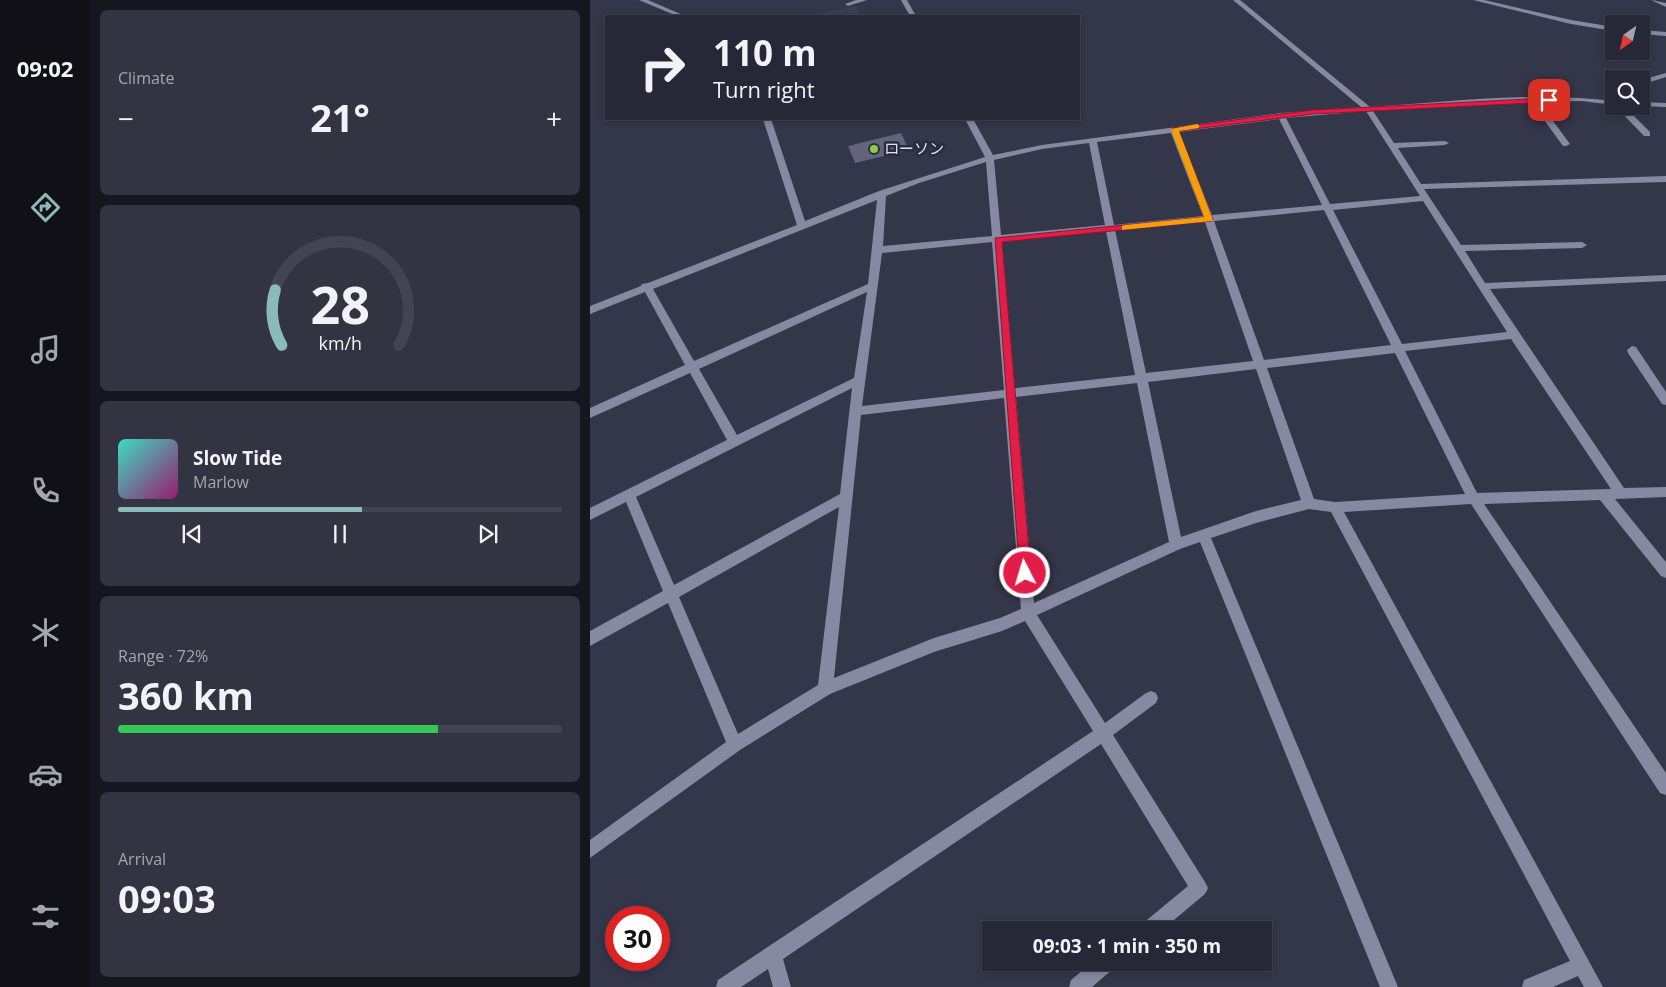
<!DOCTYPE html>
<meta charset="utf-8">
<style>
body{margin:0;font-family:"Open Sans","Noto Sans JP",sans-serif;background:#333442;color:#f1f3f6;height:100vh;display:flex;flex-direction:column;font-size:19px;white-space:nowrap}
*{box-sizing:border-box;margin:0}
p{font-size:16px;color:#a4a6ad}
.icon{flex:none;width:28px;height:28px;fill:none;stroke:currentColor;stroke-width:2;stroke-linecap:round;stroke-linejoin:round}
.map{position:relative;flex:1;overflow:hidden}
.drawer{display:flex;flex-direction:column;gap:10px;padding:10px;background:#15161e;width:500px}
.drawer>*{flex:none}
.guide{position:absolute;left:15px;top:15px;width:475px;height:105px;border-radius:0px;box-shadow:0 2px 8px #0003,0 0 0 1px #434452;background:#272837;color:#f1f3f6;overflow:hidden}
.needle{width:32px;rotate:214deg}
.tools{position:absolute;left:1015px;top:15px;display:grid;gap:10px}
.tools a{display:grid;place-items:center;width:45px;height:45px;border-radius:0px;background:#272837;box-shadow:0 2px 8px #0003,0 0 0 1px #434452;font-size:25px}
.speed{position:absolute;left:15px;top:906px;display:flex;gap:10px;font-size:25px;font-weight:700;text-align:center}
.speed>*{display:grid;place-content:center;width:65px;height:65px;border-radius:50%;background:#272837;box-shadow:0 2px 8px #0003,0 0 0 1px #434452;line-height:1}
.speed .limit{border:8px solid #d22;background:#fff;color:#111}
.pin{position:absolute;display:grid;place-items:center;width:42px;height:42px;color:#fff;margin:-21px;border-radius:10px;box-shadow:0 2px 8px #0006}
.me{position:absolute;width:55px;margin:-28px;rotate:355deg;stroke-linejoin:round;filter:drop-shadow(0 0 4px #0008)}
.turn{display:flex;align-items:center;gap:18px;height:105px;padding:0 25px;font-size:22px}
.turn .icon{width:65px;height:65px;stroke-width:2.5}
.turn b{display:block;font-size:35px;line-height:42px}
.big{font-size:38px;font-weight:700;line-height:1.1}
.drawer .tile{flex:1;display:flex;flex-direction:column;justify-content:center;gap:8px;min-width:0;padding:0 18px;border-radius:8px;background:#333442}
.drawer .dial{align-items:center;gap:0}
.dial svg{height:130px;overflow:visible;fill:none;stroke:#434452;stroke-width:7;stroke-linecap:round;text-anchor:middle}
.dial text{fill:#f1f3f6;stroke:none}
.song{display:flex;align-items:center;gap:15px}
.cover{width:60px;height:60px;border-radius:8px;background:linear-gradient(135deg,hsl(170 70% 55%),hsl(320 70% 35%))}
.played{height:5px;border-radius:2px;background:linear-gradient(90deg,#8bbbb9 55%,#434452 55%)}
.keys{display:flex;justify-content:space-around;direction:ltr}
.heat{display:flex;justify-content:space-between;align-items:center;font-size:28px;direction:ltr}
.charge{height:8px;border-radius:4px;background:linear-gradient(90deg,#34c759 72%,#434452 0)}
.trip{position:absolute;left:392px;top:921px;width:290px;height:50px;border-radius:0px;background:#272837;box-shadow:0 2px 8px #0003,0 0 0 1px #434452;font-weight:700;line-height:50px;text-align:center}
main{display:flex;flex:1;min-height:0}
.menu{display:flex;flex-direction:column;width:90px;justify-content:space-around;align-items:center;background:#101016;color:#a4a6ad}
.menu .icon{width:35px;height:35px}
.menu .current{color:#8bbbb9}
.menu b{font-size:22px;color:#f1f3f6}
.map>svg:first-child{display:block}
</style>
<main>
<nav class="menu">
<b>09:02</b>
<svg class="icon current" aria-label="directions" viewBox="0 0 24 24"><path d="M12 3l9 9-9 9-9-9zM9 14v-3h6M13 9l2 2-2 2"/></svg>
<svg class="icon" aria-label="music" viewBox="0 0 24 24"><path d="M9 18V5l10-2v13"/><circle cx="6" cy="18" r="3"/><circle cx="16" cy="16" r="3"/></svg>
<svg class="icon" aria-label="phone" viewBox="0 0 24 24"><path d="M5 4h4l2 5-3 2q2 4 5 5l2-3 5 2v4C11 20 4 13 5 4z"/></svg>
<svg class="icon" aria-label="climate" viewBox="0 0 24 24"><path d="M12 3v18M4 7l16 10M4 17L20 7"/></svg>
<svg class="icon" aria-label="car" viewBox="0 0 24 24"><path d="M5 17H2v-5l4-1 3-4h7l3 4 3 1v5h-3M9 17h6M6 11h13"/><circle cx="7" cy="17" r="2"/><circle cx="17" cy="17" r="2"/></svg>
<svg class="icon" aria-label="filters" viewBox="0 0 24 24"><path d="M4 7h16M4 17h16"/><circle cx="9" cy="7" r="2"/><circle cx="15" cy="17" r="2"/></svg>
</nav>
<section class="drawer">
<div class="tile"><p>Climate</p>
<div class="heat"><a>−</a><b class="big">21°</b><a>+</a></div>
</div>
<div class="tile dial"><svg viewBox="0 0 100 80">
<path d="M14 69A42 42 0 1 1 86 69"/>
<path d="M14 69A42 42 0 0 1 10 35" stroke="#8bbbb9"/>
<text x="50" y="56" font-size="32" font-weight="700">28</text>
<text x="50" y="72" font-size="11">km/h</text>
</svg></div>
<div class="tile">
<div class="song"><i class="cover"></i><div><b>Slow Tide</b><p>Marlow</p></div></div>
<div class="played"></div>
<div class="keys"><svg class="icon" aria-label="previous" viewBox="0 0 24 24"><path d="M18 5L8 12l10 7zM5 5v14"/></svg><svg class="icon" aria-label="pause" viewBox="0 0 24 24"><path d="M8 5v14M16 5v14"/></svg><svg class="icon" aria-label="next" viewBox="0 0 24 24"><path d="M6 5l10 7-10 7zM19 5v14"/></svg></div>
</div>
<div class="tile"><p>Range · 72%</p><b class="big">360 km</b><div class="charge"></div></div>
<div class="tile"><p>Arrival</p><b class="big">09:03</b></div>
</section>
<div class="map">
<svg width="1076" height="987" viewBox="0 0 1076 987">
<rect width="100%" height="100%" fill="#343649"/>
<path fill="#3b3d57" d="M266,6L271,16H217Z"/>
<path fill="#62647a" d="M311,133L319,150L265,163L258,146Z"/>
<g fill="none" stroke-linecap="round" stroke-linejoin="round">
<path fill="#8789a0" fill-rule="evenodd" d="M49,0H58L95,16H87Z
M266,0H277L258,6L255,4Z
M311,0H317L326,16H320Z
M643,0H650L780,107C858,102 946,91 1024,101V105L992,101L949,102L980,144L976,146H973L941,102L783,111L804,143L855,141L859,143L855,145L808,148L831,184L1076,176V182L834,189L871,245L992,242L997,245L992,248L875,251L895,283L1076,275V281L900,289L1034,488L1076,487V497L1025,499L1076,562V578L1071,576L1010,500L894,504L1076,773V795L1070,793L881,504L754,512L1013,987H994L988,976L963,987H932L934,980L980,961L741,512L719,509L666,523L621,538L808,987H790L610,542L590,549L447,615L515,723L556,693L561,691L566,693L568,698L566,703L523,735L615,882L618,888L615,894L572,930H549L552,924L598,886L511,744L193,959L201,987H183L178,969L151,987H126L128,980L503,731L435,621L412,631L344,652L240,694L150,750L0,858V840L136,742L78,603L0,646V631L73,591L36,502L0,520V508L137,440L100,373L0,418V408L95,365L55,292L0,314V306L51,286L52,284L58,283L207,225L173,119H181L215,221L289,191L395,157L375,119H383L403,155L452,145L691,113L771,107ZM776,111L830,196L740,204L696,118ZM689,119L732,205L622,215L589,132ZM581,133L613,216L524,225L507,142ZM499,143L515,225L411,235L404,160L452,149ZM396,162L402,236L293,246L296,196L329,183ZM287,200L278,284L104,361L63,289ZM833,201L917,332L812,344L743,210ZM734,210L801,345L674,360L624,221ZM615,222L663,361L556,373L525,230ZM516,231L545,375L425,388L412,241ZM402,242L414,390L272,406L292,253ZM277,292L264,378L147,435L109,369ZM921,339L1021,489L887,493L815,351ZM805,353L875,494L745,502L724,499L677,368ZM666,369L711,500L666,511L591,537L558,382ZM547,383L579,542L444,603L426,397ZM262,388L250,494L84,585L46,497ZM414,398L431,609L410,618L344,638L244,678L271,415ZM249,507L228,685L148,734L89,597Z
M883,0H894L981,20L1024,27V31L981,24Z
M1062,0L1076,3V7L1063,1Z
M1051,30L1076,32V36L1051,34Z
M1076,73V77L1051,85V80Z
M1051,102L1076,103V107L1051,106Z
M1025,106H1034L1060,132V136H1054Z
M1042,346L1046,347L1076,392V405L1072,404L1038,353L1037,350Z
M503,962H527L524,968L502,987H479L481,980Z"/>
</g>
<path fill="#e11d48" stroke="#92132f" d="M959,98L962,102L723,114L589,131L623,220L622,221L412,242L441,573L435,579L430,577L405,238L614,217L582,128L723,110Z"/>
<path fill="#f59e0b" d="M607,124L609,125V128L589,131L623,220L622,221L532,230V226L535,225L614,217L581,129Z"/>
<circle fill="#8dce44" stroke="#2a2c3e" stroke-width="2" cx="284" cy="149" r="5"/>
<g text-anchor="middle" stroke-width="5" stroke-linejoin="round" paint-order="stroke">
<g font-size="15" fill="#e1e2ef" stroke="#2a2c3e" text-anchor="start">
<text x="294" y="154">ローソン</text>
</g>
</g>
</svg>
<div class="tools">
<a><svg class="needle" viewBox="-14 -14 28 28"><path d="M0-13l5 13h-10z" fill="#e53935"/><path d="M0 13l5-13h-10z" fill="#a4a6ad"/></svg></a>
<a><svg class="icon" aria-label="search" viewBox="0 0 24 24"><circle cx="10" cy="10" r="6"/><path d="M15 15l6 6"/></svg></a>
</div>
<div class="speed"><div class="limit">30</div></div>
<div class="pin" style="left:959px;top:100px;background:#d93025"><svg class="icon" aria-label="arrive" viewBox="0 0 24 24"><path d="M6 21V4h12l-3 4 3 4H6"/></svg></div>
<svg class="me" style="left:435px;top:573px" viewBox="-20 -20 40 40"><circle r="17" fill="#e11d48" stroke="#fff" stroke-width="3"/><path d="M0-11L8 9 0 5-8 9z" fill="#fff"/></svg>
<div class="trip">09:03 · 1 min · 350 m</div>
<div class="guide">
<div class="turn"><svg class="icon" aria-label="right" viewBox="0 0 24 24"><path d="M7 20v-9h11M14 6l5 5-5 5"/></svg><div><b>110 m</b>Turn right</div></div>
</div>
</div>
</main>
